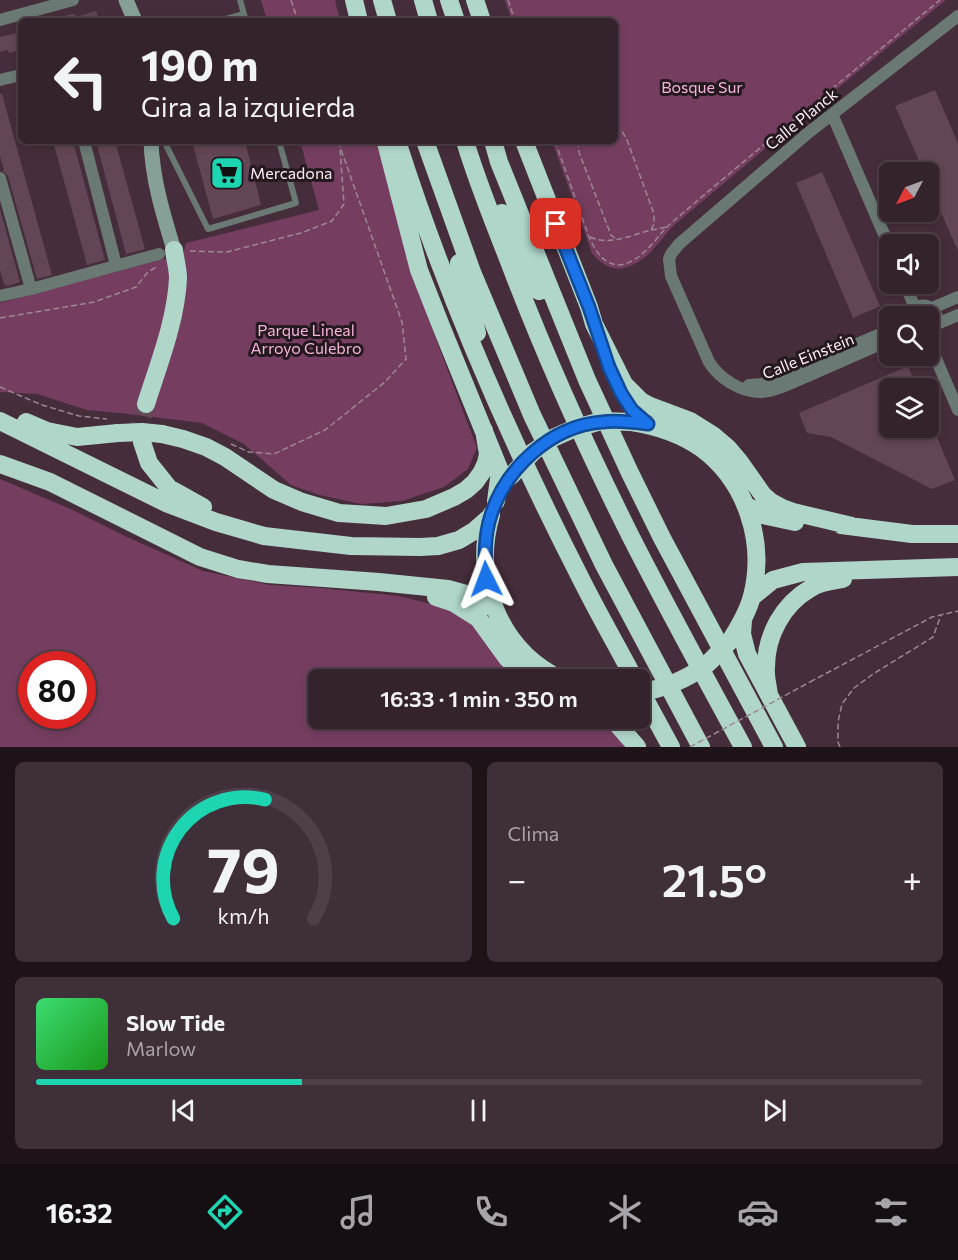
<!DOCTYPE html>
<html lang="es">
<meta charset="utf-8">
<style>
body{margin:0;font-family:Commissioner,sans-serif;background:#3f2f38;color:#f1f3f6;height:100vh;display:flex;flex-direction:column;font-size:22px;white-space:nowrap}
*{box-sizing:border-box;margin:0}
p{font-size:20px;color:#a9a4a9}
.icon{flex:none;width:33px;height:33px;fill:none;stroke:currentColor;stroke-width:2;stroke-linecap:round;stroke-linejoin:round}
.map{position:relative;height:747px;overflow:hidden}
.sheet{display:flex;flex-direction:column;gap:15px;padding:15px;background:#1d1318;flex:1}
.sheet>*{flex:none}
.hud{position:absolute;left:18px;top:18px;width:600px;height:126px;border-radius:9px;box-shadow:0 3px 9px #0003,0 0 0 2px #4e3f48;background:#34222c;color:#f1f3f6;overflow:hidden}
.needle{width:39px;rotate:229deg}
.fabs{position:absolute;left:879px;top:162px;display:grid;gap:12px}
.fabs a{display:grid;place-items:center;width:60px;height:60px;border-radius:9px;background:#34222c;box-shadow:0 3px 9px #0003,0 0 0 2px #4e3f48;font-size:30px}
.speed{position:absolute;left:18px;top:651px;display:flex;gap:12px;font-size:30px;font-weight:700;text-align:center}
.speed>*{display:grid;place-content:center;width:78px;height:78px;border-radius:50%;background:#34222c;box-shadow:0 3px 9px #0003,0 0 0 2px #4e3f48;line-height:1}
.speed .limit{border:9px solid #d22;background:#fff;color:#111}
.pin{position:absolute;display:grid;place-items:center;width:51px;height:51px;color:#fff;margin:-26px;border-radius:12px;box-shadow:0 3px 9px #0006}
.me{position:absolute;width:66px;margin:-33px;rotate:357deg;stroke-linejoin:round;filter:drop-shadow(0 0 4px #0008)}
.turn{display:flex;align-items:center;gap:21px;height:126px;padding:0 24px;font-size:27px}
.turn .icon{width:78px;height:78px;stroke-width:2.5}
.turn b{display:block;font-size:42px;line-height:51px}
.big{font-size:45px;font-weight:600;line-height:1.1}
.sheet .tile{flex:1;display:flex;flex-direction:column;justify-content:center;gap:9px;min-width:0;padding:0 21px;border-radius:9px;background:#3f2f38}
.sheet .dial{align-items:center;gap:0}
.dial svg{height:156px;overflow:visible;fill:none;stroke:#4e3f48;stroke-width:7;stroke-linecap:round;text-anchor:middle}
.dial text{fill:#f1f3f6;stroke:none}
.song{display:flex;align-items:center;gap:18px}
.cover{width:72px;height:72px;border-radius:9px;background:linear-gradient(135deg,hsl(140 70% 55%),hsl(120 70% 35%))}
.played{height:6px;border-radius:3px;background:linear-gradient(90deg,#1dd5b1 30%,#4e3f48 30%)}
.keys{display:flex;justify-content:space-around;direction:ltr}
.heat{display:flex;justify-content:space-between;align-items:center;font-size:33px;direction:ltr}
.sheet .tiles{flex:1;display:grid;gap:15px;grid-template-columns:1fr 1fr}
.tile:last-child{grid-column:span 2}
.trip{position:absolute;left:308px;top:669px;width:342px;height:60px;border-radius:9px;background:#34222c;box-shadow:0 3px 9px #0003,0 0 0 2px #4e3f48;font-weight:600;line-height:60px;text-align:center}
.tabs{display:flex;height:96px;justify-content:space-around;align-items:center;background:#150e12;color:#a9a4a9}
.tabs .icon{width:42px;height:42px}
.tabs .current{color:#1dd5b1}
.tabs b{font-size:27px;color:#f1f3f6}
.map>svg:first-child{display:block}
</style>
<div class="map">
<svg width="958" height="747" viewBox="0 0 958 747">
<rect width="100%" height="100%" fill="#462d3b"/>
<path fill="#753e60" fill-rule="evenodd" d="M261,0H335L340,21H267Z
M505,0H946C860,69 776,139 692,210C686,215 680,220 674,225C660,240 648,261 627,267C612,272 601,264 592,253L552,141H615V21H512Z
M300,141H376L428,318L477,448L468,469L444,487L402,501L361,504L320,495L291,485L244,444L202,423L120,413L87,410L37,394L0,392V303L183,254L186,243L319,210Z
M0,479L75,511L127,537L203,571L270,585L320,588L399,596L443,607L471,623L520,679L318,680V718L597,719L619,738L624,747H0ZM32,664H82V716H32Z"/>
<path fill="#624656" d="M96,11L99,21H55L54,19L72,14H75L76,17Z
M21,32V49L9,53L8,50L0,52V37Z
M935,90L958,143V251L928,183V172H924L895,106Z
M0,94H2L52,275L37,279L8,176L2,170H4L0,156Z
M53,141H73L105,260L87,265Z
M96,141H115L145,249L126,254Z
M192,141H245L261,205L213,219Z
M822,172L880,306L853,318L796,183Z
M0,209L20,282L7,286L4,284L0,270Z
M908,366L917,388H890V428H933L955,480L932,489L831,437L807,433L799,413Z"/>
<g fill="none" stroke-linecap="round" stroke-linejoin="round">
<path stroke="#624a57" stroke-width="18" stroke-dasharray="18 9" stroke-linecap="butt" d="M142,442L140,426L146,404"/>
<path stroke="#9c8793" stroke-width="1.5" stroke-dasharray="6 3" stroke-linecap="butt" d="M291,0L298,21
M508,0L515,21
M555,141L589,237C596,252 606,269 625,264C643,258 654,241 666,228C676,218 687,210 697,201C777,133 859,67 940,0
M579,141L578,148L580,155L611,235L616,239
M341,144L352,141
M651,230L667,227
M590,237C610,246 631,235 651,230L654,224V214L627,140L622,131L615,126
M190,251L227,252L301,233L332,221L344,204L340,149
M0,318L94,302L136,287L147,273L156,267
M0,387L42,405L79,416L107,419
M231,444L249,452L274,454L325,430L385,382L406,359L402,322L338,141
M810,682L932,617L958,611
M840,747L838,742V722L842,704L854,688L873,674L933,637L941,615"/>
<path stroke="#6a7974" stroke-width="6" d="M240,0L246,21
M219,21L244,14
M164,141L208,229L296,203L279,141"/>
<path stroke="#6a7974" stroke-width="12" d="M0,20L73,0
M0,80L21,75
M832,114L890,248
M84,141L116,265
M0,178L31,289
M905,284L915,308
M0,296L31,289L159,254
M932,308L958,297
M908,316C923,290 952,319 928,334
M937,324L958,315
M890,340C862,352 835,364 808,376C793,382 775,392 759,392C740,392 719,378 709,362L671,276L669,259L671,254L679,244L808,133L958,16
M928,340L958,410
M749,385L762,384L890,330"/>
<path stroke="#869f97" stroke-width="15" d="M126,0L135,21
M151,141C152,178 163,214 174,250"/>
<path stroke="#b0d6ca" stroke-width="18" d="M354,0L359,21
M382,0L388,21
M423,0L429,21
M449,0L456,21
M475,0L482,21
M397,141C445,292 509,438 581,579C598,613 617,646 635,680
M425,141L472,272L532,415L604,565L701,747
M465,141C479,188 498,232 515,277C549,365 588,451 630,535C666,606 705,677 743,747
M493,141L499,162L587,380L630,473L662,538L774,747
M524,141L589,307L594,324L624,384L641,401L650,406L690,421L714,436L728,448L739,461L763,495L771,502L782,508L793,512L852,526
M386,143L419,270L441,326L500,471L496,501
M502,213L539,291
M459,263L477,333
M146,404C159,363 176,321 178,278C178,269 175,259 174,250
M0,421L166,503L216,522L264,536L351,546L420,547L438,546L459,540L474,531L490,517
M26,422L47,431L77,437L118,433
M632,422C657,426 680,433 701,448C746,481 766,541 752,596C748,612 739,627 730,641
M162,434L183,439L206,447L225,457L274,490L302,502L339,513L386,516L426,509L454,497L466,490L475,482L482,472L486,463L488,454L484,430
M142,442L149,463L169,488L203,507
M0,464L50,482L200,557L238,569L268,574L379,582L448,589L473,596L495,609
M746,506L767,516L795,522
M491,515C472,580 499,650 562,680
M841,525L912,534H958
M436,597L454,603L478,618L507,658L530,680
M752,597L773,580L803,572L958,567
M743,620L742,634L747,654L797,747
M639,688L671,747
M769,695C768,686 765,677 766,667C766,635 783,604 811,588C820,582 832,581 843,579
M610,718L618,725L637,747"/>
<path stroke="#9c8793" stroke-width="1.5" stroke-dasharray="6 3" stroke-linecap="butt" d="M690,747L810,682"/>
<path stroke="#b0d6ca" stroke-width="18" d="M118,433L142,432L162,434
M511,476L533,452L553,438L573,429L601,421L632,422
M639,692C662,690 687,679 706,665C714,658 722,649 730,641"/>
</g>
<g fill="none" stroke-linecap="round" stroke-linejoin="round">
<defs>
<path id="route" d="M486,579C485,557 484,536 491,515C506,468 551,426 602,422C617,420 633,422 648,424L632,410L621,393L609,367L589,307L556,224"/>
</defs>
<use href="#route" stroke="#114b97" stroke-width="15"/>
<use href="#route" stroke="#1a73e8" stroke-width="10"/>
</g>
<defs>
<symbol id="supermarket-square" viewBox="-11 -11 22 22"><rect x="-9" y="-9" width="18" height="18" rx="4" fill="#1dd5b1" stroke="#251920"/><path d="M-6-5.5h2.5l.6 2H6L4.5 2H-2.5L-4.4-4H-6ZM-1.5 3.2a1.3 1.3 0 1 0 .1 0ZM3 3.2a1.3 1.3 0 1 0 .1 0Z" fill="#111"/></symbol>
</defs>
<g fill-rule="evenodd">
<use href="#supermarket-square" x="208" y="154" width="38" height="38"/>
</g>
<g text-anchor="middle" stroke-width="6" stroke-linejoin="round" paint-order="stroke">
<g font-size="16" fill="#f7b3d9" stroke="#251920">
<text x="702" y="93">Bosque Sur</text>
<text x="306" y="336">Parque Lineal<tspan x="306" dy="18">Arroyo Culebro</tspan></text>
</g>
<g font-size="16" fill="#feedf6" stroke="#251920">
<text transform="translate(801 119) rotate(-39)" y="6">Calle Planck</text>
<text transform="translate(808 356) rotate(-22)" y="6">Calle Einstein</text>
</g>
<g font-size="16" fill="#feedf6" stroke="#251920" text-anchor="start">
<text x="250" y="179">Mercadona</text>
</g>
</g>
</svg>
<div class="fabs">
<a><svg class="needle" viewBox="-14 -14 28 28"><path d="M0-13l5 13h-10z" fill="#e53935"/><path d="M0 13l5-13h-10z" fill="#a9a4a9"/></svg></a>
<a><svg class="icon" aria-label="sound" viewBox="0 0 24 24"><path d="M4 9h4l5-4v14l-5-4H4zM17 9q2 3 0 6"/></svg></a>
<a><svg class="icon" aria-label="search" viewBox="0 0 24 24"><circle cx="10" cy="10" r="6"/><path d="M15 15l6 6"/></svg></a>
<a><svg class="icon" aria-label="layers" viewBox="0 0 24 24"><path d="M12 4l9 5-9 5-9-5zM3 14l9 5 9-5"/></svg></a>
</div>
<div class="speed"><div class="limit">80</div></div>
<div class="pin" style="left:556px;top:224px;background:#d93025"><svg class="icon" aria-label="arrive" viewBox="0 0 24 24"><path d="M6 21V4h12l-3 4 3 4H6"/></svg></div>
<svg class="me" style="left:486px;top:579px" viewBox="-20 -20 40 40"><path d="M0-17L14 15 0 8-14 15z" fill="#1a73e8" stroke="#fff" stroke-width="4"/></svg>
<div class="trip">16:33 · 1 min · 350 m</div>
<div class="hud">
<div class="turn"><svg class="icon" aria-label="left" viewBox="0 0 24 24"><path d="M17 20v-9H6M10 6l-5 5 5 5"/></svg><div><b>190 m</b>Gira a la izquierda</div></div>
</div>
</div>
<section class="sheet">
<div class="tiles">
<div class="tile dial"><svg viewBox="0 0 100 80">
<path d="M14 69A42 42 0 1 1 86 69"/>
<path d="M14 69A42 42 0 0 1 61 8" stroke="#1dd5b1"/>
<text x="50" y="56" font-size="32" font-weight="700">79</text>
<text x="50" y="72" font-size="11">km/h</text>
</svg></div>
<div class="tile"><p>Clima</p>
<div class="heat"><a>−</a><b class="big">21.5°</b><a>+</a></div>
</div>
<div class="tile">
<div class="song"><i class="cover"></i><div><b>Slow Tide</b><p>Marlow</p></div></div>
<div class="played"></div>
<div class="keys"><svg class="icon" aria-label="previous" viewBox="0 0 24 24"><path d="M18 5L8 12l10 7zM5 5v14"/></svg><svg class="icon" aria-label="pause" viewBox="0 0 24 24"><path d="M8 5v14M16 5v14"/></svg><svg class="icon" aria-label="next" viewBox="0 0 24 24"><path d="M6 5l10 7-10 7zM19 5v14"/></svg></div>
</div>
</div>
</section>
<nav class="tabs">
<b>16:32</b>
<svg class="icon current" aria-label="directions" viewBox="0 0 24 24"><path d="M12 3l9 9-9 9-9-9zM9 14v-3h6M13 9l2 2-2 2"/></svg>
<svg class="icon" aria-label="music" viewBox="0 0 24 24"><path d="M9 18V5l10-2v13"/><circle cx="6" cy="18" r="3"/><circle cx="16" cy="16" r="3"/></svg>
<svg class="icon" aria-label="phone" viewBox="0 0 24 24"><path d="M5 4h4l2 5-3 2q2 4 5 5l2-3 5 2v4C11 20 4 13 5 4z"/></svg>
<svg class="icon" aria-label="climate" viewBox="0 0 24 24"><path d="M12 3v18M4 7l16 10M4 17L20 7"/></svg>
<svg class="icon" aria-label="car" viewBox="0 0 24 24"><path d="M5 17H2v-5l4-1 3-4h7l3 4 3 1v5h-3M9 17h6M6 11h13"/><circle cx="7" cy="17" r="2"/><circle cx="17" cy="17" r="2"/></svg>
<svg class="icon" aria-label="filters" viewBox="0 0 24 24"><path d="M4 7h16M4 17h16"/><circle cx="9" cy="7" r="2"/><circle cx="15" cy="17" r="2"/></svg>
</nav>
